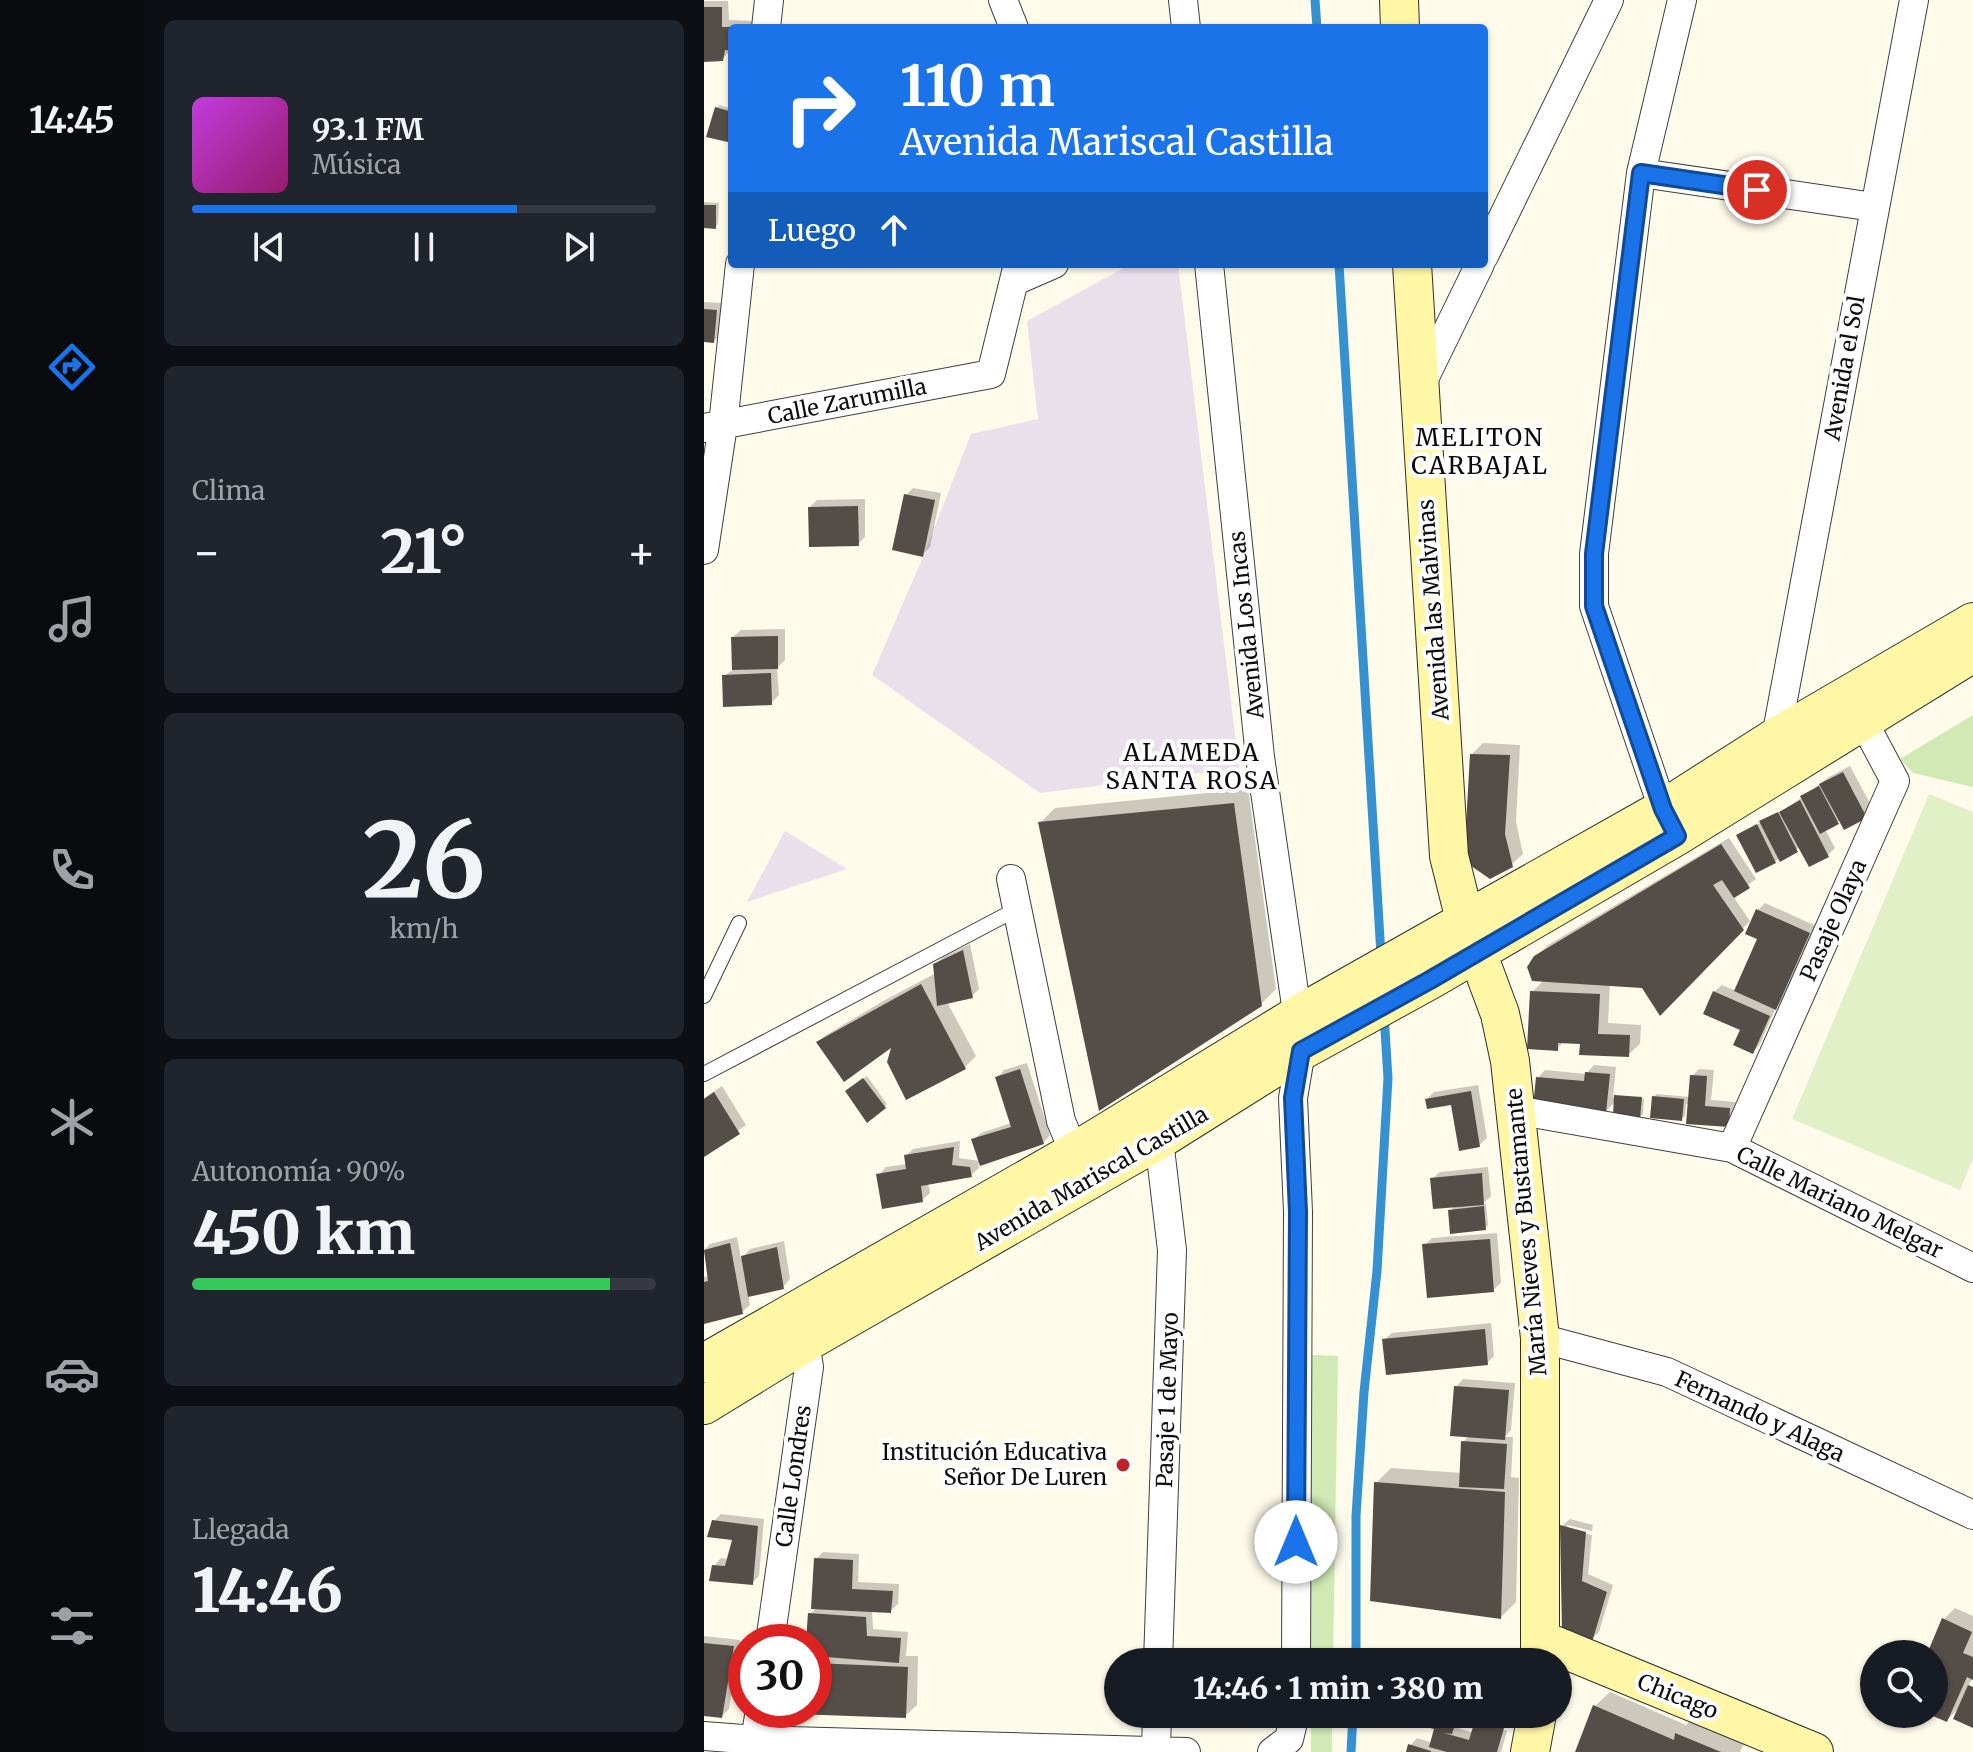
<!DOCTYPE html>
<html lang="es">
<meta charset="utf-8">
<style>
body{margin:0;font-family:Merriweather,serif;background:#20242c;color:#f1f3f6;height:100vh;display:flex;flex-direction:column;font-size:30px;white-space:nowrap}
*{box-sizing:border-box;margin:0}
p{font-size:26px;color:#9ea1a6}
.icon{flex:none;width:44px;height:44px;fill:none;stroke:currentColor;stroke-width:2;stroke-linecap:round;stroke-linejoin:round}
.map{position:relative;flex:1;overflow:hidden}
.panel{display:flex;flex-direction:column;gap:20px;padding:20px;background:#0d0f14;width:560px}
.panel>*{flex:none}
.banner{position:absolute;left:24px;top:24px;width:760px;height:244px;border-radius:8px;box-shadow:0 2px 6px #0004;background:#1a73e8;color:#fff;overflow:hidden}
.buttons{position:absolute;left:1156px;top:1640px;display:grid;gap:16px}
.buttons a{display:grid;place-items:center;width:88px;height:88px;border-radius:50%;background:#171b24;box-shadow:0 2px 6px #0004;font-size:40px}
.speed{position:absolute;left:24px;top:1624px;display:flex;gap:16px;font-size:40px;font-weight:700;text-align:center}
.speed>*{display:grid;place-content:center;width:104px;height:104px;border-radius:50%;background:#171b24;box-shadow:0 2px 6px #0004;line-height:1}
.speed .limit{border:12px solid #d22;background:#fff;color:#111}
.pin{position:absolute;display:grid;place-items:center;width:68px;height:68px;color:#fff;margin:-34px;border:4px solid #fff;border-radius:50%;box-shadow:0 2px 8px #0007}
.me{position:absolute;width:88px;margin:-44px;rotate:0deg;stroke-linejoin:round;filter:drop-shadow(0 0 6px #0008)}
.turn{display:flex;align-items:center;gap:28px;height:168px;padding:0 40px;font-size:36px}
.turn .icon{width:104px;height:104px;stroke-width:2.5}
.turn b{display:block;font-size:56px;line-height:68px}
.then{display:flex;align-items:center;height:76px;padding:0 40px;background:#0003;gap:16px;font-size:30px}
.big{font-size:60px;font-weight:800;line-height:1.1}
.panel .card{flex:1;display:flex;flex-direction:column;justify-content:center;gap:12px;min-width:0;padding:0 28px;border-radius:12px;background:#20242c}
.panel .dial{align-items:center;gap:0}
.dial b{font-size:104px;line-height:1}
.song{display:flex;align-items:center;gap:24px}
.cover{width:96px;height:96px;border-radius:12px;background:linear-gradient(135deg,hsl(290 70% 55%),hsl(320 70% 35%))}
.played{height:8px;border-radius:4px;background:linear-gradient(90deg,#1a73e8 70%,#363941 70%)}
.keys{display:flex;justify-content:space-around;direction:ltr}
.heat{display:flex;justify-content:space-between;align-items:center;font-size:44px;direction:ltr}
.charge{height:12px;border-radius:6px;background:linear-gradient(90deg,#34c759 90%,#363941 0)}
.trip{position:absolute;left:400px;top:1648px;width:468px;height:80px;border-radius:40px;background:#171b24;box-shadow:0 2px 6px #0004;font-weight:800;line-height:80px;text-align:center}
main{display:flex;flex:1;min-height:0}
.dock{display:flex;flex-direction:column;width:144px;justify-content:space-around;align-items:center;background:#090b0e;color:#9ea1a6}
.dock .icon{width:56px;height:56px}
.dock .on{color:#1a73e8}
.dock b{font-size:36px;color:#f1f3f6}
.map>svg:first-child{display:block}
</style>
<main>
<nav class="dock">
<b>14:45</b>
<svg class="icon on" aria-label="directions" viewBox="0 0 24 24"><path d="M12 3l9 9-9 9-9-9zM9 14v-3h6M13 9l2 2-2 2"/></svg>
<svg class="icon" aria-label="music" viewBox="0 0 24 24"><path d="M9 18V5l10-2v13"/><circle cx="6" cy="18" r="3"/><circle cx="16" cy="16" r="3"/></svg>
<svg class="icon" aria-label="phone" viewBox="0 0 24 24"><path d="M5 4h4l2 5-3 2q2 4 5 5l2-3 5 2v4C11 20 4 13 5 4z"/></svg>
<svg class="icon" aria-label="climate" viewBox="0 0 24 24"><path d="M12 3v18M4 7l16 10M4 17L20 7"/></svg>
<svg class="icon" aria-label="car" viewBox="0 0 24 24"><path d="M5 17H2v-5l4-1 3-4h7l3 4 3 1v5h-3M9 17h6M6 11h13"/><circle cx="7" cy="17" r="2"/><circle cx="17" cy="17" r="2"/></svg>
<svg class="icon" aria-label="filters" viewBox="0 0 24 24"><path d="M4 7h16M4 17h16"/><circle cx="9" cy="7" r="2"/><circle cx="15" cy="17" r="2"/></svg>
</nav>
<section class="panel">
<div class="card">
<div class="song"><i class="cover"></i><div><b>93.1 FM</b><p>Música</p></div></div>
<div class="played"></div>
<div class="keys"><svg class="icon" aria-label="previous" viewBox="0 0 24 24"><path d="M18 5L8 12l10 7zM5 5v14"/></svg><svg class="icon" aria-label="pause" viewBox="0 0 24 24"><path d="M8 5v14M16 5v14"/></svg><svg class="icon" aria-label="next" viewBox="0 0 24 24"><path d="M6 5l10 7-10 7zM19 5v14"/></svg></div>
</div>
<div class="card"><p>Clima</p>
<div class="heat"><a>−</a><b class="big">21°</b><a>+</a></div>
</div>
<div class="card dial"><b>26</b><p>km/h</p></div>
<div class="card"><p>Autonomía · 90%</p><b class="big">450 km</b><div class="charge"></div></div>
<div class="card"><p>Llegada</p><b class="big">14:46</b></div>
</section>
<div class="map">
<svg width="1269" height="1752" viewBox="0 0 1269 1752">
<rect width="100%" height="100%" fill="#fffbeb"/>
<path fill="#eae0eb" d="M427,264H474L535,768L336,793L168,675L219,557L267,434L334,419L323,321Z
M81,831L143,869L43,902Z"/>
<path fill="#d0e9b5" d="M1269,715V787L1209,773L1196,759Z
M608,1355L634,1356L629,1662H606L603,1430Z
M607,1714H628V1752H607Z"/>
<path fill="#e2f0c7" d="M1225,794L1269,812V1159L1256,1190L1088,1119Z"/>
<path fill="#0003" d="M0,1H24L25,20L50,21L49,28H28V49L18,59L0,60Z
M16,105L28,109V140L12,108Z
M0,202L15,203L14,224L11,227L0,226Z
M0,302L19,303L17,334L10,341L0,340Z
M209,488L237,493L226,547L219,554L202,495Z
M161,499V537L154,544L106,507L113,500Z
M81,629V660L73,668L75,695L67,703L20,676L30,669L29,637L37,630Z
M779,743L816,745L812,822L819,854L807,865L768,754Z
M1146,766L1169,809L1162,816L1136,820L1121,829L1131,848L1124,855L1096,847L1053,871L1038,832L1078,812L1125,777Z
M544,789L572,989L557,1004L336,823L351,808Z
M1025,838L1052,879L1029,896L1046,921L956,1013L939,987L906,984L904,1023L937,1025L936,1044L924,1055L878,1042L860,1041L853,1049L828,992L840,980L832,957L844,945Z
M1061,903L1112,926L1078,1001L1072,1007L1056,1044L1049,1052L1038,1029L1010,992L1018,985L1032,991L1056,938L1054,910Z
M266,944L275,989L268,996L243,1002L272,1056L261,1067L189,1044L114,1042L122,1035L181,1000L232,973L231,965L239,957Z
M323,1063L346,1135L339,1143L274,1164L275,1168L267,1175L224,1183L226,1193L218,1200L175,1175L182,1167L203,1164L202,1156L209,1149L256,1141L255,1158L276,1161L269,1140L277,1133L307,1123L293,1078L300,1070Z
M890,1065L912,1067L909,1098L912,1096L940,1099L939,1114L936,1117L911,1102L902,1111L834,1078L841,1070L882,1074Z
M995,1069L1010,1070L1007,1100L1033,1102L1031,1118L1024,1125L985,1104H982L981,1116L977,1119L950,1097L953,1094L986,1097L988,1076Z
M163,1076L183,1104L180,1107L146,1089Z
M774,1085L783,1138L775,1145L749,1103L723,1099L730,1092Z
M18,1086L42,1125L0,1154V1098Z
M784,1167L787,1196L778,1205L782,1204L784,1225L781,1229L746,1211L751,1205L728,1179L736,1172Z
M793,1233L797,1283L789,1290L721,1245L728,1238Z
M33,1237L37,1259L46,1249L80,1241L86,1279L79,1287L44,1295L46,1305L38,1312L0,1322V1277L5,1276L0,1250L6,1244Z
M787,1323L790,1356L783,1363L680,1340L688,1333Z
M759,1379L811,1383L807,1430L801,1437H809L807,1477L815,1478L812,1602L797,1617L672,1483L687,1468L758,1473L759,1442L766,1435L752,1387Z
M17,1514L60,1519L55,1576L48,1583L10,1566L17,1558L25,1559L30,1538L10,1521Z
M866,1519L889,1525L888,1531L863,1525V1529L888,1535L884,1574L909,1585L895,1632L887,1640L858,1526Z
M119,1552L155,1554L154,1582L195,1584L194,1604L186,1611L168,1610L169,1629L204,1632L202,1656H214L213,1705L201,1716L94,1710H110V1642H104L106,1614L112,1608V1559Z
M1251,1608L1269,1616V1678L1262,1689L1266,1686L1269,1689V1725L1257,1706L1243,1720L1229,1714L1230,1654H1225L1240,1619Z
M0,1636L36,1640L25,1709L18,1716L0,1714Z
M906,1692L982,1725L988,1719L1041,1741L1036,1752H873L891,1706Z
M719,1714L754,1715L751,1727L769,1733L774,1719V1723L803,1731L797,1752H704L706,1746L713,1738L729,1743L732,1731Z
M781,1714L806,1721L804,1727L774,1719Z"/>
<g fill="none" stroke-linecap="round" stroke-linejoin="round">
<path stroke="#3591cf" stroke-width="9" d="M611,0L613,28
M635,264L677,955
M652,1662V1516L660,1392L673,1271L684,1078L680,1014
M647,1752L649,1714"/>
</g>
<path fill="#554d48" d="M0,7H18V27H28V51L21,50L19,61L0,62Z
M11,107L28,112V143L2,137Z
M0,205H12V229L0,228Z
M0,309L13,310L10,343L0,342Z
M200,494L231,500L219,557L188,550Z
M154,506L155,546L105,547L104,507Z
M74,636V669L28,670L27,637Z
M67,673L68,705L19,707L18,675Z
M766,754L806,755L801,834L809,867L786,879L760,861Z
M1139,772L1163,818L1140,830L1115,784Z
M1115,786L1135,824L1116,834L1096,796Z
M1096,800L1125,857L1105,867L1075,812Z
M530,803L558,1006L395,1111L334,822Z
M1074,812L1094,852L1076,862L1055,821Z
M1053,824L1072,863L1052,873L1032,835Z
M1017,844L1046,888L1030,898L1018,880L1009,885L1040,930L956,1016L938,988L828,981L823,967L830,956Z
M1052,909L1106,933L1072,1010L1030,991L1053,939L1041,934Z
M259,950L269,998L233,1006L229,964Z
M217,984L262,1069L202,1100L183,1062L187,1048L140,1082L112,1042Z
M826,991L896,994L894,1034L926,1035L925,1057L875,1055L876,1044L854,1043V1051L823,1049Z
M1009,991L1066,1016L1049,1054L1029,1045L1036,1030L999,1014Z
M316,1069L340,1144L276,1166L267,1139L307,1127L291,1077Z
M881,1072L906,1074L902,1113L829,1107L832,1077L880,1081Z
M986,1075L1003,1076L1001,1106L1026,1108L1025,1127L982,1124Z
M159,1078L182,1108L163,1123L141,1091Z
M767,1091L776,1147L755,1151L747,1105L723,1109L721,1099Z
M10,1092L36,1134L0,1157V1099Z
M910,1095L938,1097L936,1119L909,1117Z
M948,1096L980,1099L978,1121L946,1118Z
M250,1147L248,1165L266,1167L268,1177L217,1186L219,1202L178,1209L172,1174L202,1169L200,1155Z
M778,1173L780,1205L729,1209L726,1178Z
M780,1206L782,1230L746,1234L744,1210Z
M786,1239L790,1292L723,1298L718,1244Z
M26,1243L39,1314L0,1324V1282L4,1281L0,1250Z
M73,1247L80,1289L44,1297L37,1256Z
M781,1329L784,1365L682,1375L678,1339Z
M750,1386L805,1390L801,1440L746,1436Z
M757,1441L803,1444L800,1489L755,1487Z
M670,1482L801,1492L797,1619L666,1601Z
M8,1520L54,1526L49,1585L5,1581L8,1565L21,1566L28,1540L3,1537Z
M856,1525L882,1532L878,1581L903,1592L888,1642L858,1633Z
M110,1558L149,1560L148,1589L189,1591L187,1613L107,1609Z
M104,1613L162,1617L163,1636L197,1638L195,1663L110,1656V1642H102Z
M1238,1618L1268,1632L1259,1653L1269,1657V1680L1263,1677L1243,1722L1224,1714H1230V1654H1223Z
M0,1643L30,1646L18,1718L0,1716Z
M110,1663L204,1667L202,1718L91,1714L92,1710H110Z
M1264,1685L1269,1687V1728L1249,1719Z
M889,1705L970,1740L971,1733L1017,1752H871Z
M717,1714H739L753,1718L748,1734L740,1733L765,1740L771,1720L800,1728L793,1752H743L725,1747L730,1729L714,1725Z
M704,1744L727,1751V1752H702Z"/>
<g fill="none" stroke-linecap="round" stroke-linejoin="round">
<defs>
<path id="lane" d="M0,996L35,923
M0,1074L313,909"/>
<path id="street" d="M299,0L310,28
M479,0L482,28
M62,28L65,0
M937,173L1170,207
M780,256L905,0
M505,264L556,757L596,1033L597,1051L589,1098L594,1212L592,1662
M311,281L350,264
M716,387L776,264
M0,428L287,374L314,264
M0,550L19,425L36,264
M1072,737L1210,0
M967,824L959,809L890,606V554L937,173L978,0
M307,879L357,1121L370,1152L381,1167
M811,1110L1028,1148L1269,1268
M1028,1148L1191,781L1151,706
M836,1338L963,1372L1269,1515
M66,1642L105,1367L101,1343L93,1328
M454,1662L468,1250L455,1140
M0,1736L52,1740L482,1752
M452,1750L453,1714
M49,1752L56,1710
M568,1752L585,1739L591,1714"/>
<path id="secondary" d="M695,0L696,28
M708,264L745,856L761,920L796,1014L806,1061L836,1338V1662
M0,1363L370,1152L592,1016L959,809L1072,737L1269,622
M0,1405L101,1343L455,1140L597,1051L726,980L973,836L1269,653
M838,1640L1110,1752
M826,1752L833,1714"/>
</defs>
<use href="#lane" stroke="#3f3f3f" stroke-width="16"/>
<use href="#street" stroke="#3f3f3f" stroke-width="30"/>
<use href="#secondary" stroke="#2e2e2e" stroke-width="40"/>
<use href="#lane" stroke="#fff" stroke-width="14"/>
<use href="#street" stroke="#fff" stroke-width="28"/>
<use href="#secondary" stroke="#fff6a6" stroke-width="38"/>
</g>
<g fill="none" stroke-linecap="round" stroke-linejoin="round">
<defs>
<path id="route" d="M592,1542L594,1212L589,1098L597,1051L726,980L973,836L959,809L890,606V554L937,173L1053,190"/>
</defs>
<use href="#route" stroke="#114b97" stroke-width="20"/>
<use href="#route" stroke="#1a73e8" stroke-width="14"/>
</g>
<circle fill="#be2329" stroke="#fff" stroke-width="3" cx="419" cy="1465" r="8"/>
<g text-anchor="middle" stroke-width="8" stroke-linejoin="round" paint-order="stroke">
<g font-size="22" fill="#0c0c0c" stroke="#fff">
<text transform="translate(1140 368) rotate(-80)" y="8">Avenida el Sol</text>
<text transform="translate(143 401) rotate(-11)" y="8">Calle Zarumilla</text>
<text transform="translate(729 610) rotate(-94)" y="8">Avenida las Malvinas</text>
<text transform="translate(542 625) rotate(-96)" y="8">Avenida Los Incas</text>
<text transform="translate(1129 920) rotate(-66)" y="8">Pasaje Olaya</text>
<text transform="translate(387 1178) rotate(-30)" y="8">Avenida Mariscal Castilla</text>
<text transform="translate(1136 1202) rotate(26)" y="8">Calle Mariano Melgar</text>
<text transform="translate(822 1232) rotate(-95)" y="8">María Nieves y Bustamante</text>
<text transform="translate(463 1400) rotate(-88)" y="8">Pasaje 1 de Mayo</text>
<text transform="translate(1056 1416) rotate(25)" y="8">Fernando y Alaga</text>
<text transform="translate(89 1476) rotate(-82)" y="8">Calle Londres</text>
<text transform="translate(974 1696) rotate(22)" y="8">Chicago</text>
</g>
<g font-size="22" fill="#0c0c0c" stroke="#fff" text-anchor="end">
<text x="403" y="1460">Institución Educativa<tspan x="403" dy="25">Señor De Luren</tspan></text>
</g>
<g font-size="24" letter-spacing="2" fill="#0c0c0c" stroke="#fff">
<text x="776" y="446">MELITON<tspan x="776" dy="28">CARBAJAL</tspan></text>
<text x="488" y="761">ALAMEDA<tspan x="488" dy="28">SANTA ROSA</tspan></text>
</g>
</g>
</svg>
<div class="buttons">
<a><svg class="icon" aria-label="search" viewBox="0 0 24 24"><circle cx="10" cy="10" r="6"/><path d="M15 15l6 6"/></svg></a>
</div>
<div class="speed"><div class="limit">30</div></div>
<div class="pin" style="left:1053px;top:190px;background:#d93025"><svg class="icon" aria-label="arrive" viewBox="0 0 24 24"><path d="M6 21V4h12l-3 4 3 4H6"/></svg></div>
<svg class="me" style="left:592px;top:1542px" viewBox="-20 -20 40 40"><circle r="19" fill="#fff"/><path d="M0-13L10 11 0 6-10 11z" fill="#1a73e8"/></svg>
<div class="trip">14:46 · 1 min · 380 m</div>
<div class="banner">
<div class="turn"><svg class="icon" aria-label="right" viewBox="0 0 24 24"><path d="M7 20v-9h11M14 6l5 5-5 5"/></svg><div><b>110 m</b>Avenida Mariscal Castilla</div></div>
<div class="then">Luego<svg class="icon" aria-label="ahead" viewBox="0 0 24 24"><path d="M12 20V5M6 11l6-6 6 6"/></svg></div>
</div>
</div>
</main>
